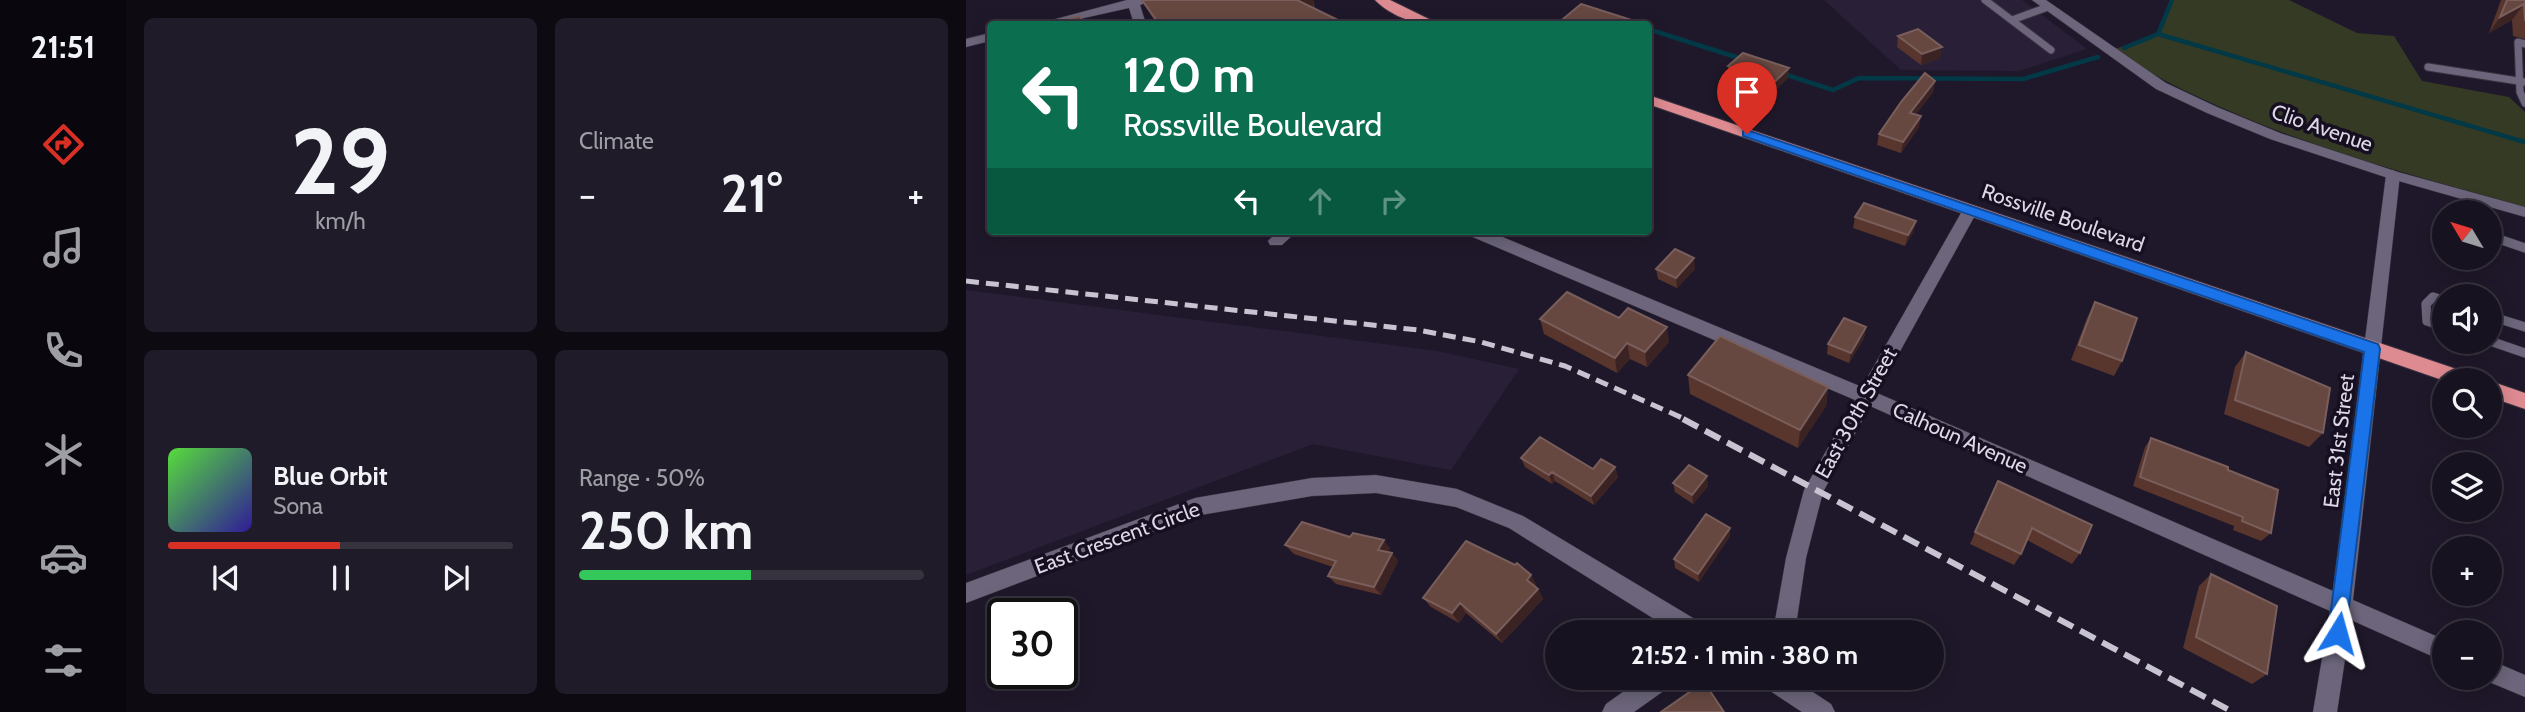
<!DOCTYPE html>
<meta charset="utf-8">
<style>
body{margin:0;font-family:Cabin,sans-serif;background:#201b29;color:#f1f3f6;height:100vh;display:flex;flex-direction:column;font-size:26px;white-space:nowrap}
*{box-sizing:border-box;margin:0}
p{font-size:23px;color:#9e9ea5}
.icon{flex:none;width:38px;height:38px;fill:none;stroke:currentColor;stroke-width:2;stroke-linecap:round;stroke-linejoin:round}
.map{position:relative;flex:1;overflow:hidden}
.drawer{display:flex;flex-direction:column;gap:18px;padding:18px;background:#0d0a12;width:840px}
.drawer>*{flex:none}
.guide{position:absolute;left:21px;top:21px;width:665px;height:214px;border-radius:7px;box-shadow:0 4px 18px #0003,0 0 0 2px #36323e;background:#0b6e4f;color:#fff;overflow:hidden}
.needle{width:46px;rotate:308deg}
.buttons{position:absolute;left:1466px;top:200px;display:grid;gap:14px}
.buttons a{display:grid;place-items:center;width:70px;height:70px;border-radius:50%;background:#171220;box-shadow:0 4px 18px #0003,0 0 0 2px #36323e;font-size:35px}
.speed{position:absolute;left:21px;top:598px;display:flex;gap:14px;font-size:35px;font-weight:700;text-align:center}
.speed>*{display:grid;place-content:center;width:91px;height:91px;border-radius:50%;background:#171220;box-shadow:0 4px 18px #0003,0 0 0 2px #36323e;line-height:1}
.speed .limit{border:4px solid #111;border-radius:10px;background:#fff;color:#111}
.pin{position:absolute;display:grid;place-items:center;width:60px;height:60px;color:#fff;margin:-72px -30px;border-radius:50% 50% 50% 0;rotate:-45deg;box-shadow:0 0 7px #0007}
.pin .icon{rotate:45deg}
.me{position:absolute;width:77px;margin:-38px;rotate:8deg;stroke-linejoin:round;filter:drop-shadow(0 0 5px #0008)}
.turn{display:flex;align-items:center;gap:24px;height:147px;padding:0 21px;font-size:32px}
.turn .icon{width:91px;height:91px;stroke-width:2.5}
.turn b{display:block;font-size:49px;line-height:60px}
.lanes{display:flex;align-items:center;height:66px;padding:0 21px;background:#0003;justify-content:center;gap:35px;direction:ltr}
.lanes .off{opacity:.35}
.big{font-size:52px;font-weight:800;line-height:1.1}
.drawer .widget{flex:1;display:flex;flex-direction:column;justify-content:center;gap:10px;min-width:0;padding:0 24px;border-radius:10px;background:#201b29}
.drawer .dial{align-items:center;gap:0}
.dial b{font-size:91px;line-height:1}
.song{display:flex;align-items:center;gap:21px}
.cover{width:84px;height:84px;border-radius:10px;background:linear-gradient(135deg,hsl(110 70% 55%),hsl(250 70% 35%))}
.played{height:7px;border-radius:4px;background:linear-gradient(90deg,#d93025 50%,#36323e 50%)}
.keys{display:flex;justify-content:space-around;direction:ltr}
.heat{display:flex;justify-content:space-between;align-items:center;font-size:38px;direction:ltr}
.charge{height:10px;border-radius:5px;background:linear-gradient(90deg,#34c759 50%,#36323e 0)}
.drawer .tiles{flex:1;display:grid;gap:18px;grid-template-columns:repeat(2,1fr)}
.trip{position:absolute;left:579px;top:620px;width:399px;height:70px;border-radius:35px;background:#171220;box-shadow:0 4px 18px #0003,0 0 0 2px #36323e;font-weight:800;line-height:70px;text-align:center}
main{display:flex;flex:1;min-height:0}
.menu{display:flex;flex-direction:column;width:126px;justify-content:space-around;align-items:center;background:#09070d;color:#9e9ea5}
.menu .icon{width:49px;height:49px}
.menu .current{color:#d93025}
.menu b{font-size:32px;color:#f1f3f6}
.map>svg:first-child{display:block}
</style>
<main>
<nav class="menu">
<b>21:51</b>
<svg class="icon current" aria-label="directions" viewBox="0 0 24 24"><path d="M12 3l9 9-9 9-9-9zM9 14v-3h6M13 9l2 2-2 2"/></svg>
<svg class="icon" aria-label="music" viewBox="0 0 24 24"><path d="M9 18V5l10-2v13"/><circle cx="6" cy="18" r="3"/><circle cx="16" cy="16" r="3"/></svg>
<svg class="icon" aria-label="phone" viewBox="0 0 24 24"><path d="M5 4h4l2 5-3 2q2 4 5 5l2-3 5 2v4C11 20 4 13 5 4z"/></svg>
<svg class="icon" aria-label="climate" viewBox="0 0 24 24"><path d="M12 3v18M4 7l16 10M4 17L20 7"/></svg>
<svg class="icon" aria-label="car" viewBox="0 0 24 24"><path d="M5 17H2v-5l4-1 3-4h7l3 4 3 1v5h-3M9 17h6M6 11h13"/><circle cx="7" cy="17" r="2"/><circle cx="17" cy="17" r="2"/></svg>
<svg class="icon" aria-label="filters" viewBox="0 0 24 24"><path d="M4 7h16M4 17h16"/><circle cx="9" cy="7" r="2"/><circle cx="15" cy="17" r="2"/></svg>
</nav>
<section class="drawer">
<div class="tiles">
<div class="widget dial"><b>29</b><p>km/h</p></div>
<div class="widget"><p>Climate</p>
<div class="heat"><a>−</a><b class="big">21°</b><a>+</a></div>
</div>
<div class="widget">
<div class="song"><i class="cover"></i><div><b>Blue Orbit</b><p>Sona</p></div></div>
<div class="played"></div>
<div class="keys"><svg class="icon" aria-label="previous" viewBox="0 0 24 24"><path d="M18 5L8 12l10 7zM5 5v14"/></svg><svg class="icon" aria-label="pause" viewBox="0 0 24 24"><path d="M8 5v14M16 5v14"/></svg><svg class="icon" aria-label="next" viewBox="0 0 24 24"><path d="M6 5l10 7-10 7zM19 5v14"/></svg></div>
</div>
<div class="widget"><p>Range · 50%</p><b class="big">250 km</b><div class="charge"></div></div>
</div>
</section>
<div class="map">
<svg width="1559" height="712" viewBox="0 0 1559 712">
<rect width="100%" height="100%" fill="#1f182a"/>
<path fill="#292038" d="M858,0H1056L1121,49L1053,71L935,70Z
M0,290L471,351L553,369L485,470L347,444L0,575Z"/>
<path fill="#353a24" d="M1207,0H1323L1391,33L1428,36L1456,81L1543,97L1559,112V207C1460,179 1360,153 1266,112C1224,94 1185,76 1149,49L1194,34Z"/>
<g fill="none" stroke-linecap="round" stroke-linejoin="round">
<path stroke="#013a46" stroke-width="4.5" d="M682,29L776,59
M1192,34L1206,0
M1158,48L1192,34L1559,142
M818,74L867,90L893,78L1057,79L1132,57"/>
<defs>
<path id="service-far1" d="M1019,0L1085,50
M1046,20L1082,7
M1559,44L1552,42L1554,92L1559,103
M1462,67L1559,82"/>
<path id="service" d="M1508,198V212
M1524,236L1559,248
M1479,301L1467,297L1460,304L1461,321L1479,327
M1524,316L1559,327
M1524,341L1559,353"/>
<path id="minor" d="M161,0H188L174,5L180,24H168L163,8L91,24H71Z
M24,33V41L0,47V39Z
M1427,170L1434,175L1387,600L1479,640V662L1385,620L1371,712H1347L1364,611L904,406L857,492L840,558L829,632H807L820,558L838,490L889,400L502,235L499,231H522L896,387L999,206H1009L1012,210L911,393L1367,591L1420,175Z
M312,231H331L316,245H304L302,241Z
M410,475L491,489L557,516L737,624L740,632H709L543,528L490,507L410,493L346,496L229,516L0,603V583L229,498L346,478Z
M1524,660L1559,675V697L1516,679L1524,677Z
M678,677H709L706,685L668,712H636L640,704Z
M792,677H824L865,704L869,712H836L795,685Z"/>
<path id="tertiary" d="M1066,0H1080L1200,83L1251,107L1314,133L1432,172L1559,207V217L1422,178L1304,139L1241,113L1190,89Z"/>
<path id="trunk" d="M409,0H424L473,24C450,26 425,16 409,0Z
M682,95L1505,374L1508,380L1479,381L682,104Z
M1524,381L1559,393V409L1524,397Z"/>
</defs>
<use href="#service-far1" stroke="#383340" stroke-width="9"/>
<use href="#service" stroke="#383340" stroke-width="10"/>
<use href="#minor" stroke="#383340" stroke-width="1"/>
<use href="#tertiary" stroke="#383340" stroke-width="1"/>
<use href="#trunk" stroke="#383340" stroke-width="2"/>
<use href="#service-far1" stroke="#6c657b" stroke-width="7"/>
<use href="#service" stroke="#6c657b" stroke-width="9"/>
<use href="#minor" fill="#6c657b" fill-rule="evenodd"/>
<use href="#tertiary" fill="#6c657b" fill-rule="evenodd"/>
<use href="#trunk" fill="#dd8a90" fill-rule="evenodd"/>
<path stroke="#c8c3d0" stroke-width="5" stroke-dasharray="13 7" stroke-linecap="butt" d="M0,281L452,330L515,342L599,366L721,420"/>
<path stroke="#c8c3d0" stroke-width="6" stroke-dasharray="17 8" stroke-linecap="butt" d="M717,419L1267,712"/>
</g>
<path fill="#58362e" d="M175,0H347L349,9L380,24H191Z
M1535,0H1559V39L1547,36L1546,20L1523,33Z
M597,19L669,21V24H598Z
M932,36L974,58L955,65L931,47Z
M762,66L822,78L799,100L783,94V84L762,75Z
M969,81L967,92L950,114L953,127L935,153L911,145L913,134Z
M889,217L950,221L947,232L939,246L887,228Z
M690,269H729L711,288L692,279Z
M1129,302L1156,361L1148,376L1105,360L1121,318Z
M574,319L703,342L681,367L664,359L651,373L578,334Z
M900,327L898,338L883,363L861,354L862,344Z
M1280,352L1357,433L1343,447L1258,414L1269,367Z
M722,375L862,387L860,406L832,448L724,394Z
M1185,438L1262,470L1305,533L1295,541L1267,530L1268,526L1167,486L1179,447Z
M555,458L627,469L649,467L652,477L628,505L589,481L586,484L559,467Z
M1032,481L1114,553L1106,564L1061,540L1055,554L1048,565L1004,544Z
M707,483L742,486L727,504L709,492Z
M764,536L733,582L709,568L708,559Z
M319,545L424,548L422,552L426,553L432,561L415,595L370,584L362,576L367,567L328,554Z
M1245,574L1301,674L1286,684L1217,648L1233,586Z
M565,575L570,585L569,586L572,589L577,599L536,643L500,613L493,623L465,607L457,598Z"/>
<path fill="#3b2324" d="M329,0H347L349,4L347,5L350,12Z
M1558,4L1546,20L1523,33L1534,17Z
M313,20L315,24H301Z
M976,47L974,58L955,65L956,54Z
M823,68L822,78L799,100V91Z
M969,81L967,92L942,124L944,113Z
M955,116L953,127L935,153L937,142Z
M950,221L947,232L939,246L942,235Z
M728,258L729,269L711,288L710,278Z
M701,327L703,342L681,367L679,352Z
M900,327L898,338L883,363L885,353Z
M661,343L664,359L651,373L649,358Z
M862,387L860,406L832,448L834,430Z
M649,467L652,477L628,505L625,496Z
M586,472L589,481L586,484L583,475Z
M741,476L742,486L727,504L726,495Z
M764,528V536L733,582L732,574Z
M418,540L424,548L419,559L412,550Z
M426,553L432,561L415,595L408,587Z
M565,575L570,585L566,590L561,580Z
M572,589L577,599L536,643L530,634Z
M494,603L500,613L493,623L486,613Z"/>
<path fill="#664841" stroke="#795e5b" stroke-width="2" d="M176,0H331L380,24H320L313,20L301,24H193Z
M1541,0H1559V21L1558,4L1534,17Z
M615,4L669,21L665,24H615L597,19Z
M114,16L117,24H98V20Z
M952,29L976,47L956,54L932,36Z
M777,53L823,68L799,91L783,85L791,77L762,66Z
M959,73L969,81L944,113L955,116L937,142L913,134L935,102Z
M898,203L950,221L942,235L889,217Z
M709,249L728,258L710,278L690,269Z
M601,292L653,318L662,308L701,327L679,352L661,343L649,358L574,319Z
M1129,302L1171,318L1156,361L1113,345Z
M878,318L900,327L885,353L862,344Z
M754,336L862,387L834,430L722,375Z
M1280,352L1364,388L1357,433L1269,400Z
M574,437L627,469L635,459L649,467L625,496L586,472L583,475L555,458Z
M1185,438L1262,467V470L1312,490L1305,533L1276,521L1277,517L1174,477Z
M723,465L741,476L726,495L707,483Z
M1032,481L1126,525L1114,553L1066,528L1055,554L1009,532Z
M740,514L764,528L732,574L708,559Z
M336,522L384,537L387,533L418,540L412,550L426,553L408,587L362,576L370,561L319,545Z
M500,541L549,565L551,563L565,575L561,580L572,589L530,634L494,603L486,613L457,598Z
M1245,574L1311,606L1301,674L1230,637Z
M620,620L635,632H610Z
M738,682L758,712H695Z"/>
<path fill="#1a73e8" stroke="#114b97" stroke-width="2" d="M781,130L1412,344L1414,349L1379,640L1372,642L1365,640L1362,633L1398,352L777,136V131Z"/>
<g text-anchor="middle" stroke-width="7" stroke-linejoin="round" paint-order="stroke">
<g font-size="21" fill="#ddd8e5" stroke="#160f21">
<text transform="translate(1356 128) rotate(19)" y="7">Clio Avenue</text>
<text transform="translate(1097 218) rotate(19)" y="7">Rossville Boulevard</text>
<text transform="translate(890 413) rotate(-61)" y="7">East 30th Street</text>
<text transform="translate(994 438) rotate(24)" y="7">Calhoun Avenue</text>
<text transform="translate(1373 441) rotate(-83)" y="7">East 31st Street</text>
<text transform="translate(151 538) rotate(-20)" y="7">East Crescent Circle</text>
</g>
</g>
</svg>
<div class="buttons">
<a><svg class="needle" viewBox="-14 -14 28 28"><path d="M0-13l5 13h-10z" fill="#e53935"/><path d="M0 13l5-13h-10z" fill="#9e9ea5"/></svg></a>
<a><svg class="icon" aria-label="sound" viewBox="0 0 24 24"><path d="M4 9h4l5-4v14l-5-4H4zM17 9q2 3 0 6"/></svg></a>
<a><svg class="icon" aria-label="search" viewBox="0 0 24 24"><circle cx="10" cy="10" r="6"/><path d="M15 15l6 6"/></svg></a>
<a><svg class="icon" aria-label="layers" viewBox="0 0 24 24"><path d="M12 4l9 5-9 5-9-5zM3 14l9 5 9-5"/></svg></a>
<a>+</a>
<a>−</a>
</div>
<div class="speed"><div class="limit">30</div></div>
<div class="pin" style="left:781px;top:134px;background:#d93025"><svg class="icon" aria-label="arrive" viewBox="0 0 24 24"><path d="M6 21V4h12l-3 4 3 4H6"/></svg></div>
<svg class="me" style="left:1372px;top:633px" viewBox="-20 -20 40 40"><path d="M0-17L14 15 0 8-14 15z" fill="#1a73e8" stroke="#fff" stroke-width="4"/></svg>
<div class="trip">21:52 · 1 min · 380 m</div>
<div class="guide">
<div class="turn"><svg class="icon" aria-label="left" viewBox="0 0 24 24"><path d="M17 20v-9H6M10 6l-5 5 5 5"/></svg><div><b>120 m</b>Rossville Boulevard</div></div>
<div class="lanes"><svg class="icon" aria-label="left" viewBox="0 0 24 24"><path d="M17 20v-9H6M10 6l-5 5 5 5"/></svg><svg class="icon off" aria-label="ahead" viewBox="0 0 24 24"><path d="M12 20V5M6 11l6-6 6 6"/></svg><svg class="icon off" aria-label="right" viewBox="0 0 24 24"><path d="M7 20v-9h11M14 6l5 5-5 5"/></svg></div>
</div>
</div>
</main>
